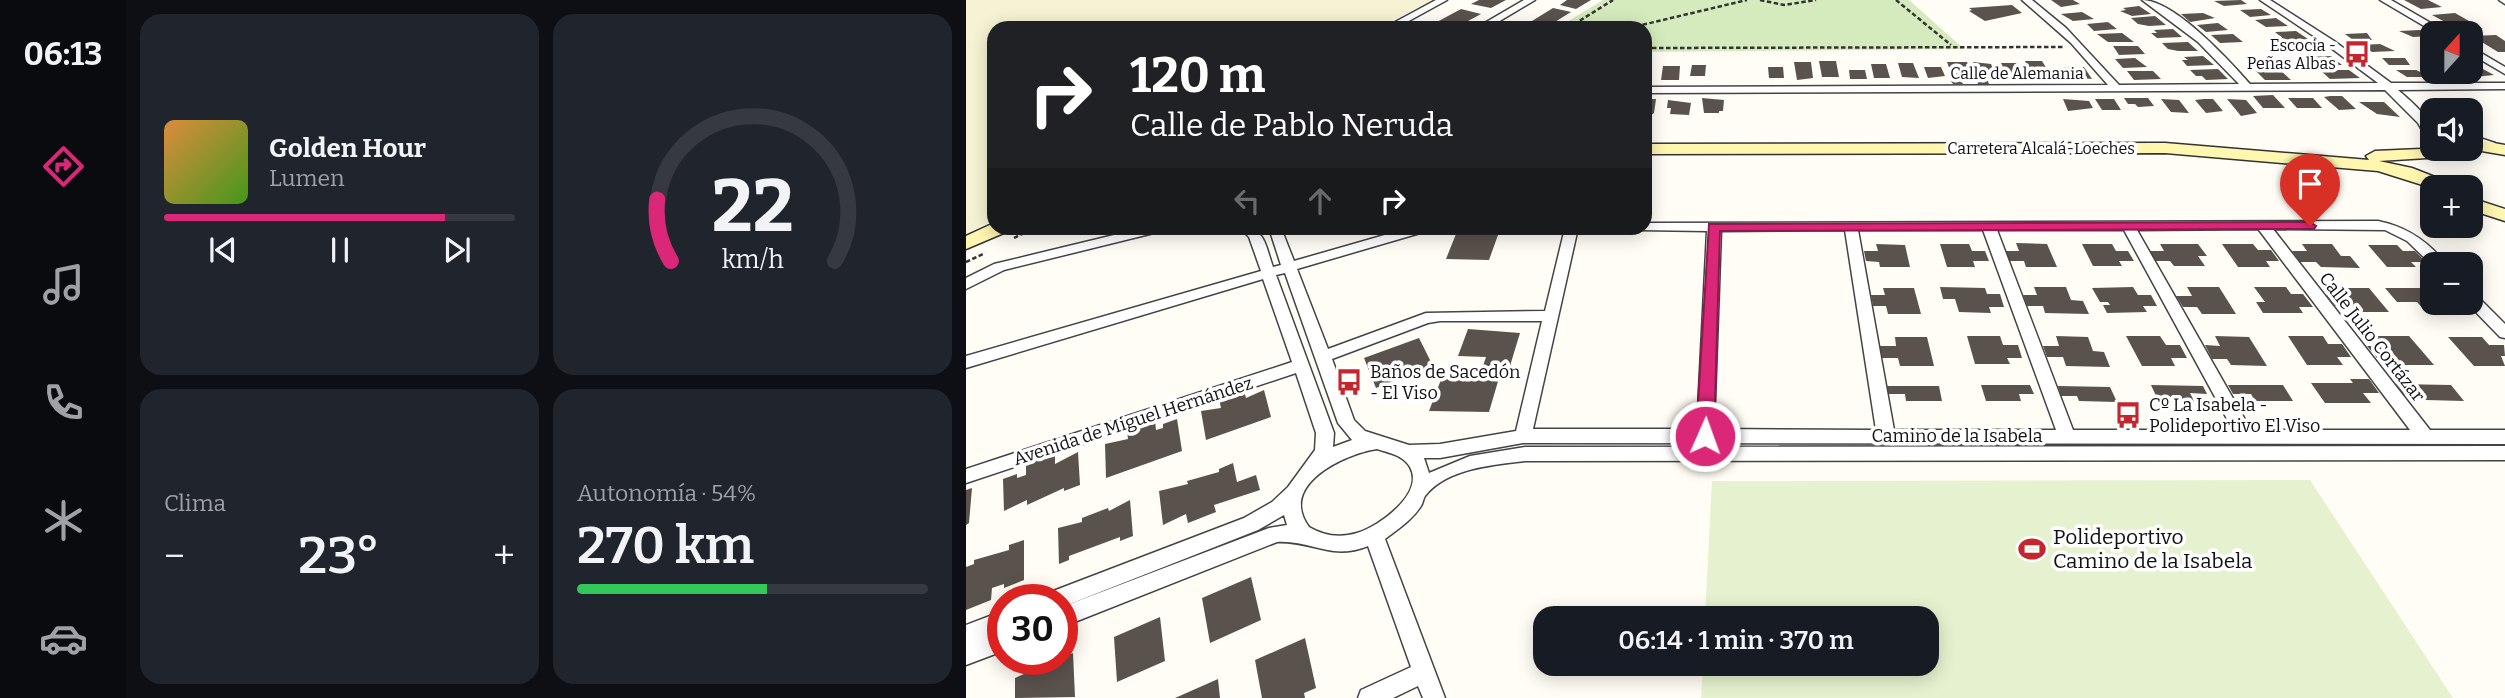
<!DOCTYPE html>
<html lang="es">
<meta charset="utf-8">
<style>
body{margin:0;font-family:Bitter,serif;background:#20242c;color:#f1f3f6;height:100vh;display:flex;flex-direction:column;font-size:26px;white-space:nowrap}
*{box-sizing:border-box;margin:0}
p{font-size:23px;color:#9ea1a6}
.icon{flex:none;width:38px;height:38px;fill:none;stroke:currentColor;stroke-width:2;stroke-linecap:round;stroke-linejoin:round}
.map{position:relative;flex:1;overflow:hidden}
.side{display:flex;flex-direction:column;gap:14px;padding:14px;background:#0d0f14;width:840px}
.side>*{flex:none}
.hud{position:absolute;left:21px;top:21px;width:665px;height:214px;border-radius:21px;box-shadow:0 4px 18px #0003;background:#202124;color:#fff;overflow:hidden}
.needle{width:46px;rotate:21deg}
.controls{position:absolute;left:1454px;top:21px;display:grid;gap:14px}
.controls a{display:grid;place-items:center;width:63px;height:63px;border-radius:14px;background:#171b24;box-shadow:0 4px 18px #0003;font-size:35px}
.speed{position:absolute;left:21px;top:584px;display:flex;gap:14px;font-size:35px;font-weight:700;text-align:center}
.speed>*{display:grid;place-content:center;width:91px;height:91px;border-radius:50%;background:#171b24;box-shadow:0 4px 18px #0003;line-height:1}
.speed .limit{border:10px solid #d22;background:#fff;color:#111}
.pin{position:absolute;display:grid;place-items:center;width:60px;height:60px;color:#fff;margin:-72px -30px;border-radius:50% 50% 50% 0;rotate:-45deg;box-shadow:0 0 7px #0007}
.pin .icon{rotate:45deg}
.me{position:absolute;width:77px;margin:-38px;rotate:2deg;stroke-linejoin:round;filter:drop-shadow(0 0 5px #0008)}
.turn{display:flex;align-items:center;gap:24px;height:147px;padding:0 28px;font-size:32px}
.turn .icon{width:91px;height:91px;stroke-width:2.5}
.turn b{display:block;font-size:49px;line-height:60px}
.lanes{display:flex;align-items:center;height:66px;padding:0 28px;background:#0003;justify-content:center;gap:35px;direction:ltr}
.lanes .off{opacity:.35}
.big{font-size:52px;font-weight:600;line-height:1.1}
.side .tile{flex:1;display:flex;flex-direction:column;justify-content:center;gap:10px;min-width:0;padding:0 24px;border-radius:21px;background:#20242c}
.side .dial{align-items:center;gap:0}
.dial svg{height:182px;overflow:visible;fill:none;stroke:#363941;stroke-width:7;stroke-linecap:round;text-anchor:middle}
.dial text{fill:#f1f3f6;stroke:none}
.song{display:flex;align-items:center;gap:21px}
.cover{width:84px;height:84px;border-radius:10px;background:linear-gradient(135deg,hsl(30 70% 55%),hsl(100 70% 35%))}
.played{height:7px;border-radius:4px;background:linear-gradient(90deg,#db2777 80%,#363941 80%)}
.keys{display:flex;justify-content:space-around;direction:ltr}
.heat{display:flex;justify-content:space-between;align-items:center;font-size:38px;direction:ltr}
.charge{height:10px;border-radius:5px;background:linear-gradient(90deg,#34c759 54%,#363941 0)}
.side .tiles{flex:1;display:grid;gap:14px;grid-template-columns:repeat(2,1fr)}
.trip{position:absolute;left:567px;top:606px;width:406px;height:70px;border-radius:21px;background:#171b24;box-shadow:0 4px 18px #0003;font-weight:600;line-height:70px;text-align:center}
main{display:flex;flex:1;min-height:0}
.dock{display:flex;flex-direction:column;width:126px;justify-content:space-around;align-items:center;background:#090b0e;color:#9ea1a6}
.dock .icon{width:49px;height:49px}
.dock .active{color:#db2777}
.dock b{font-size:32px;color:#f1f3f6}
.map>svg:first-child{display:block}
</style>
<main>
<nav class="dock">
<b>06:13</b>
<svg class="icon active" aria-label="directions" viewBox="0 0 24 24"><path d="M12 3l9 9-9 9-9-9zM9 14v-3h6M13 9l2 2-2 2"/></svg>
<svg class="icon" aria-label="music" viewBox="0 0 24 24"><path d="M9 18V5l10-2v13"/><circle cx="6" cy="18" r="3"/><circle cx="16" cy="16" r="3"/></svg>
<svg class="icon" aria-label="phone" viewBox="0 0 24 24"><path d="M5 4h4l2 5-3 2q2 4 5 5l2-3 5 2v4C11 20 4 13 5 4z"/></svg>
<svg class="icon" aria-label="climate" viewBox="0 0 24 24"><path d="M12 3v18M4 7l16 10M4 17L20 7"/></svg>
<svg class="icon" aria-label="car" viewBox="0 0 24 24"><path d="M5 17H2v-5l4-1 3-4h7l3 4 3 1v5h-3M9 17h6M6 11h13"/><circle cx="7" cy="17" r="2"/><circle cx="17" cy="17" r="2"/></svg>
</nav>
<section class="side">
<div class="tiles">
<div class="tile">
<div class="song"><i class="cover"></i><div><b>Golden Hour</b><p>Lumen</p></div></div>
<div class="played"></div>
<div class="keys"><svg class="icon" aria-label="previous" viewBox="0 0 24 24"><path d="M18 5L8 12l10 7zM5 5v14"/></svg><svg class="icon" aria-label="pause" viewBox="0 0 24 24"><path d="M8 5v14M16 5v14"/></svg><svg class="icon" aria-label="next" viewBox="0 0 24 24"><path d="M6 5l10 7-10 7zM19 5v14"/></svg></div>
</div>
<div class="tile dial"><svg viewBox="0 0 100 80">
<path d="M14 69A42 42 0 1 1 86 69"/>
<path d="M14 69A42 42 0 0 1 8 42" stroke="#db2777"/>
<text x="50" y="56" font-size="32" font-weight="700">22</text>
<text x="50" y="72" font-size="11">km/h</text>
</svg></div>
<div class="tile"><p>Clima</p>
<div class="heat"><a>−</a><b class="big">23°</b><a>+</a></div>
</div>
<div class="tile"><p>Autonomía · 54%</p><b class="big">270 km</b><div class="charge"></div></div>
</div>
</section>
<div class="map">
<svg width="1539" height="698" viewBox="0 0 1539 698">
<rect width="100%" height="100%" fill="#fffdf5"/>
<path fill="#f6f3d4" d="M0,0H467L411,28H28V220L0,234Z"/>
<path fill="#d5ebbd" d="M637,0H943L998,49L679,52V28H591Z"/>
<path fill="#e6f2cf" d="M1344,480L1487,698H735L737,663H961V618H739L746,481Z"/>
<path fill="#5a524d" d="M513,0H540L525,8L505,4Z
M601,0H625L610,9L594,5Z
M1085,0H1107L1114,4L1095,7Z
M1275,0L1281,4L1258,6L1248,1Z
M1438,0H1462L1476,7L1455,9Z
M1046,5L1056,13L1019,21L1003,11L1006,10L1003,8Z
M1173,6L1185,14L1166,16L1154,11L1160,10L1157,8Z
M587,8L605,12L584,25L566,21Z
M495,9L515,14L489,28L469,23Z
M1295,9L1305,15L1284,17L1274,10Z
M1116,12L1128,19L1107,21L1095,14Z
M1237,13L1249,18L1224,22L1215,14Z
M1489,13L1517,29L1494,30L1466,15Z
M1189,16L1200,25L1183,26L1172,24L1165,18Z
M1310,18L1322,26L1300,27L1289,20Z
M1142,22L1151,29L1128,31L1121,24Z
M1252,23L1262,30L1240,32L1231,25Z
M1207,29L1216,37L1191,38L1185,33H1191L1188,30Z
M1454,30L1465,36L1447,37L1433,31Z
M1330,31L1342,39L1320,41L1309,32Z
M1156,33L1168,42H1142L1131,34Z
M1401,33L1406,40H1387L1379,34Z
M1267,34L1277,42L1254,43L1245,35Z
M1530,35L1539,41V52H1532L1506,36Z
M1222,42L1232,51H1212L1202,49L1196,43Z
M1324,43H1346L1357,50L1335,51Z
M1414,44L1429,51L1406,52L1395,45Z
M1147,46H1172L1179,54L1153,55Z
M1237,56L1248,65L1221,66L1216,60H1222L1218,57Z
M1365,56L1376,65H1352L1341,57Z
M1169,58L1181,67L1157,68L1149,59Z
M1416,58H1439L1444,65H1423Z
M853,61H870L873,77H856Z
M1059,61H1076L1087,79H1068Z
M828,62H845L847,78L831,80Z
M981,62H1001L1007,76H1001L1003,79H995L997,84H987L985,81H988Z
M1007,62L1025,64L1031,79H1021L1023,84H1012L1009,76H1013Z
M932,63H947L953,78L936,77Z
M1035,63H1050L1058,77H1042Z
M905,64H920L924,78H908Z
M726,65H740L739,76H724Z
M697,66H714L713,80H695Z
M802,67H817L818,78H803Z
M958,67H975L979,76L962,78Z
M1097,67H1118L1126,79L1094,76L1091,71H1100Z
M1515,68L1528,75L1508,77L1497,72Z
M1252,69L1262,79L1240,80L1236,76H1230L1224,70Z
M883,70H899L901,79H884Z
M1289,70H1314L1325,80H1299Z
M1354,70H1383L1394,78L1364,79Z
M1430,70H1450L1465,77H1441Z
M1161,71H1187L1195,79L1168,80Z
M1307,95L1319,108H1297L1287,96Z
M1364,96H1376L1390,109L1373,110L1358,97Z
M736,98L758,100L757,111H753V113H738Z
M1158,98H1182L1188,106L1172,107L1169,104H1162Z
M1322,98H1347L1356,108H1331Z
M1469,98H1489L1506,110H1485Z
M679,99H690L688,113L684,116H679Z
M1097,99L1123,101L1127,108L1102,111Z
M1129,99H1148L1155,110H1136Z
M1195,99L1213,100L1223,113L1205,112Z
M1238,99H1247L1257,111L1240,113L1229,100Z
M1261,99L1280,100L1291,113L1275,116Z
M702,100L725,103L723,115L704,114L705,108H701Z
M1393,102H1418L1434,117L1411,114Z
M490,234L532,235L523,260L480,259Z
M1050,243L1081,244L1091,267H1060L1058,261H1043L1039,251H1053Z
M910,244L939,245L944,267H914L913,262L900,261L898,251H912Z
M974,244H1003L1006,251H1019L1023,261H1007L1009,267H981Z
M1116,244H1146L1150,251H1162L1168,261H1153L1156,266H1127Z
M1194,244H1232L1241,256H1232L1239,266H1208L1204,261H1189L1183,251H1198Z
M1256,244H1287L1292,250H1305L1313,261H1300L1304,267H1272Z
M1336,244H1366L1375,256H1384L1394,268L1355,267L1350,262H1334L1326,251H1341Z
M1402,245H1431L1437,251H1449L1460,262H1445L1450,267H1421Z
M974,287L1019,288L1021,294H1034L1038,307H1023L1025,313L993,312L989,299H977Z
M1068,287H1100L1105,300L1117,301L1123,314L1079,313L1077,306H1061L1057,295H1071Z
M1167,287L1172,295H1185L1191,306H1177L1181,312L1141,313L1137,305H1144L1142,302H1134L1126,288Z
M1221,287H1253L1270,314H1236L1231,307H1217L1210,296H1226Z
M1288,287H1320L1325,294H1337L1347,307H1333L1337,313H1297L1290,302H1299Z
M917,288H948L955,314H922L920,306H907L905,295H919Z
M1371,288H1403L1423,312H1390L1386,307L1369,306L1360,295H1377Z
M1419,288H1466V303H1496L1500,306H1488L1495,314L1461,313L1451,302H1431Z
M502,329L554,333L544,366H517L520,357L492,356Z
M1001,336H1034L1037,345H1052L1056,358H1041L1044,364H1009Z
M1090,336L1122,337L1127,351L1138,352L1144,367L1100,366L1097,357H1081L1077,346H1093Z
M1160,336H1194L1200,345H1214L1221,358H1205L1209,366H1176Z
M1249,336L1283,337L1301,366L1265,365L1261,359H1246L1239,345L1254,346Z
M1322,336H1357L1362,344H1376L1385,357H1371L1377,365H1341Z
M1409,336H1443L1468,365H1434L1428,358H1411L1401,346H1417Z
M929,337H961L968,366H934L932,358H916L913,346H930Z
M1482,337H1516L1523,345H1538L1539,356H1535L1539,366H1508Z
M453,338L467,366L410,388L398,358Z
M476,377L533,378L523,412L463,411Z
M1384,379H1403L1413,393H1397L1405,403H1359L1345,383H1387Z
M1430,384L1485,385L1498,401L1460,400L1456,395H1438Z
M1015,385H1064L1068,394H1053L1055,401H1020Z
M1185,385L1237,386L1241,394L1224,393L1228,401L1192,400Z
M1262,385H1317L1327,401H1289L1285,394H1267Z
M921,386H973L976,401H940L939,394H922Z
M1092,386L1144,387L1151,402L1113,401L1111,396H1095Z
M298,390L305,417L240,440L235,411L255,408L253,399L278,391L280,398Z
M211,419L216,451L140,478L139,444L162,439L161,430L189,420L190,430L197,428V424Z
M112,452L114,485L98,491V488L61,505V500L38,511L37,479L51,474V478L60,475V465L89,455V464Z
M267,463L271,482L290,475L294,490L248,505L250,512L222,523L220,514L197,525L193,491L222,484L221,481L253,472V469Z
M6,488L3,523L0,525V490Z
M164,500L167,536L154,541V537L103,556V560L93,564L92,528L116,522V518L142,508L143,511Z
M58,540V580L38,588V584L26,588L25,600L0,610V567L8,564V560L43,550V545Z
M285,577L295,620L244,643L236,598Z
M194,617L199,661L151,682L148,637Z
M339,638L350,688L338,693L339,698H296L289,660Z
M107,653L109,697L49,698V678L90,660H96V657Z
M252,679L254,698H209Z"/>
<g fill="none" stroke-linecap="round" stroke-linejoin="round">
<defs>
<path id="street" d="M470,0H481L430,28H418Z
M558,0H569L522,28H510Z
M1056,0H1066L1100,28L1153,85L1273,84L1232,42L1176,0C1208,0 1263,60 1284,84L1412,83L1361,45L1294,0H1304L1368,41L1425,83H1539V89L1432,90C1448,104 1468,119 1466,141L1462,140L1452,123L1419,90L679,93V87L1142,85L1105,43Z
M1414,0H1425L1482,33H1470Z
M1533,0H1539V4Z
M1505,47L1539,67V74L1505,54Z
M1505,135L1529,143L1531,146L1525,150L1505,142Z
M1412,221C1441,227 1462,241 1480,264L1466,265L1441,241L1419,230L1307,229L1464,430H1539V444L557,443L474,458H458L463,473L504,456L559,447L1539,446V460L559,461C527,465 481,468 459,496C457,499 457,503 455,506C446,520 432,529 419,539L479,698H457L452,686L427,698H392L395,690L445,667L402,546C364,561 346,540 311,542L96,627V607L303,528L321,525L318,515L292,530L96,607V600H79L82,593L278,518L306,502L322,487L349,450L350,433L330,373L0,483V469L326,362L297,279L0,368V356L295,271L283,237L274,228C300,228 299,245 307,267L315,265L303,228H315L328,261L443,228H462L461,231L331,269L362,349L460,313L579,311L599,228H612L567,429H731L741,231L674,230L673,228H679V223ZM1293,229V230L1444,430H1285L1171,230ZM879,230L910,430L748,429L755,231ZM892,230H1017L1090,430H928ZM1031,230H1158L1267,430H1107ZM319,273L372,423L386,440L367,447L368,433L310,275ZM474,321H576L550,431L474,444L443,445L399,431L388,420L366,359L462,323ZM411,449C423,453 437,455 444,467C459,494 412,527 391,533C374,538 358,536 343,527C312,485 378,454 411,449Z
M177,228H198L196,231L38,270L0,289V278L28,264Z
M1505,293L1510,295L1539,324V338L1534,337L1501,303H1505Z
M37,611V631L31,633L37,631V651L0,665V625Z"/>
<path id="secondary" d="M1505,139L1539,145V155L1504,149Z
M1199,143L1403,160L1400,156L1409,151L1455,149L1461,150L1464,154L1461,158L1413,161L1446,168L1474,179L1477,183L1474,187L1466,188L1412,171L1199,153L679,154V144Z
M1505,198L1539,209V221L1505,210Z
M28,223V228H43L40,232L0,249V236Z"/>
</defs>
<use href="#street" stroke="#444" stroke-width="3"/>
<use href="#secondary" stroke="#333" stroke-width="3"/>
<path stroke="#333" stroke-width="2.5" stroke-dasharray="4.5 2.5" stroke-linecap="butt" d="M794,0L818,5L850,0
M930,0L985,45
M602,28L647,0
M663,28L781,0
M679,48L1097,47
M1460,102L1471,110
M48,238L68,228
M0,262L19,253"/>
<use href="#street" fill="#fff" fill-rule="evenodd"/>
<use href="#secondary" fill="#fff6b0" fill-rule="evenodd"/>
</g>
<path fill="#db2777" stroke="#8e194d" stroke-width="2" d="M1344,222L1350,226L1348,229L754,231L748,436L745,441H733L730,436L743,224Z"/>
<defs>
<symbol id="bus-bare" viewBox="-9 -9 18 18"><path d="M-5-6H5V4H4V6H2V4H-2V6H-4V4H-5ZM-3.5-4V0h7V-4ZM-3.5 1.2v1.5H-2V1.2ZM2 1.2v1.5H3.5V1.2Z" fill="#c4262e" stroke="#fff" stroke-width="2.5" paint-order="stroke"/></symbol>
<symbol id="stadium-bare" viewBox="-9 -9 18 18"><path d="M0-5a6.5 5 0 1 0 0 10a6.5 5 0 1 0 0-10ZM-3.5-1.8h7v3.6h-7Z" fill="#c4262e" stroke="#fff" stroke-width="2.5" paint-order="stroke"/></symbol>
</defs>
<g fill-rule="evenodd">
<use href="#bus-bare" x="1372" y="35" width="38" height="38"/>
<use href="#bus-bare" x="364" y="363" width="38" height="38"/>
<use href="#bus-bare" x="1143" y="396" width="38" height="38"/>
<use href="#stadium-bare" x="1047" y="530" width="38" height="38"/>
</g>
<g text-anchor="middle" stroke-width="7" stroke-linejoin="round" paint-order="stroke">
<g font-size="16" fill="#111" stroke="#fff" text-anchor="end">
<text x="1370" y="51">Escocia -<tspan x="1370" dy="18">Peñas Albas</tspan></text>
</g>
<g font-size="16" fill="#111" stroke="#fff">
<text x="1051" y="79">Calle de Alemania</text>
<text x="1075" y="154">Carretera Alcalá-Loeches</text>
</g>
<g font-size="18" fill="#111" stroke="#fff">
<text transform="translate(1406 337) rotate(52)" y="6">Calle Julio Cortázar</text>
<text transform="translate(167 421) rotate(-18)" y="6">Avenida de Miguel Hernández</text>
<text x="991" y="442">Camino de la Isabela</text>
</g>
<g font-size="18" fill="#111" stroke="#fff" text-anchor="start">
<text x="404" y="378">Baños de Sacedón<tspan x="404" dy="21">- El Viso</tspan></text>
<text x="1183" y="411">Cº La Isabela -<tspan x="1183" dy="21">Polideportivo El Viso</tspan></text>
</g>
<g font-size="21" fill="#111" stroke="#fff" text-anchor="start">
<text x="1087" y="544">Polideportivo<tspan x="1087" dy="24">Camino de la Isabela</tspan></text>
</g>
</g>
</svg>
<div class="controls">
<a><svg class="needle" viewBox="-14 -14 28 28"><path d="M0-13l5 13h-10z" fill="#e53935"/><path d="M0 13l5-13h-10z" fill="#9ea1a6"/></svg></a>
<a><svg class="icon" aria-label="sound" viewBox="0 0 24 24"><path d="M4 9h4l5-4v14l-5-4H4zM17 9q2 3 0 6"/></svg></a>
<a>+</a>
<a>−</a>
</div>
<div class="speed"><div class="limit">30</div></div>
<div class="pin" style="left:1344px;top:226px;background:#d93025"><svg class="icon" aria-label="arrive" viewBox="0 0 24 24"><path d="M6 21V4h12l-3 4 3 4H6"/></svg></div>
<svg class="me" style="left:739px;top:436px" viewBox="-20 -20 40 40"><circle r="17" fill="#db2777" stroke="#fff" stroke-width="3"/><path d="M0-11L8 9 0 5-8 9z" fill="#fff"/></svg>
<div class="trip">06:14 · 1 min · 370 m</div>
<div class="hud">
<div class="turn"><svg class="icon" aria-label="right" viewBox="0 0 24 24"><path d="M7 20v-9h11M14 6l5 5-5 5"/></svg><div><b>120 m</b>Calle de Pablo Neruda</div></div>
<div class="lanes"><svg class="icon off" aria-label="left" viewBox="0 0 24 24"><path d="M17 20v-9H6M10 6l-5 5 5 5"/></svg><svg class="icon off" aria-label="ahead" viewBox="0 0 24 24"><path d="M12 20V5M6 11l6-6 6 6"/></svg><svg class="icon" aria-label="right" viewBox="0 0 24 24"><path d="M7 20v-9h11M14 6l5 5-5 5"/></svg></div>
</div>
</div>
</main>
